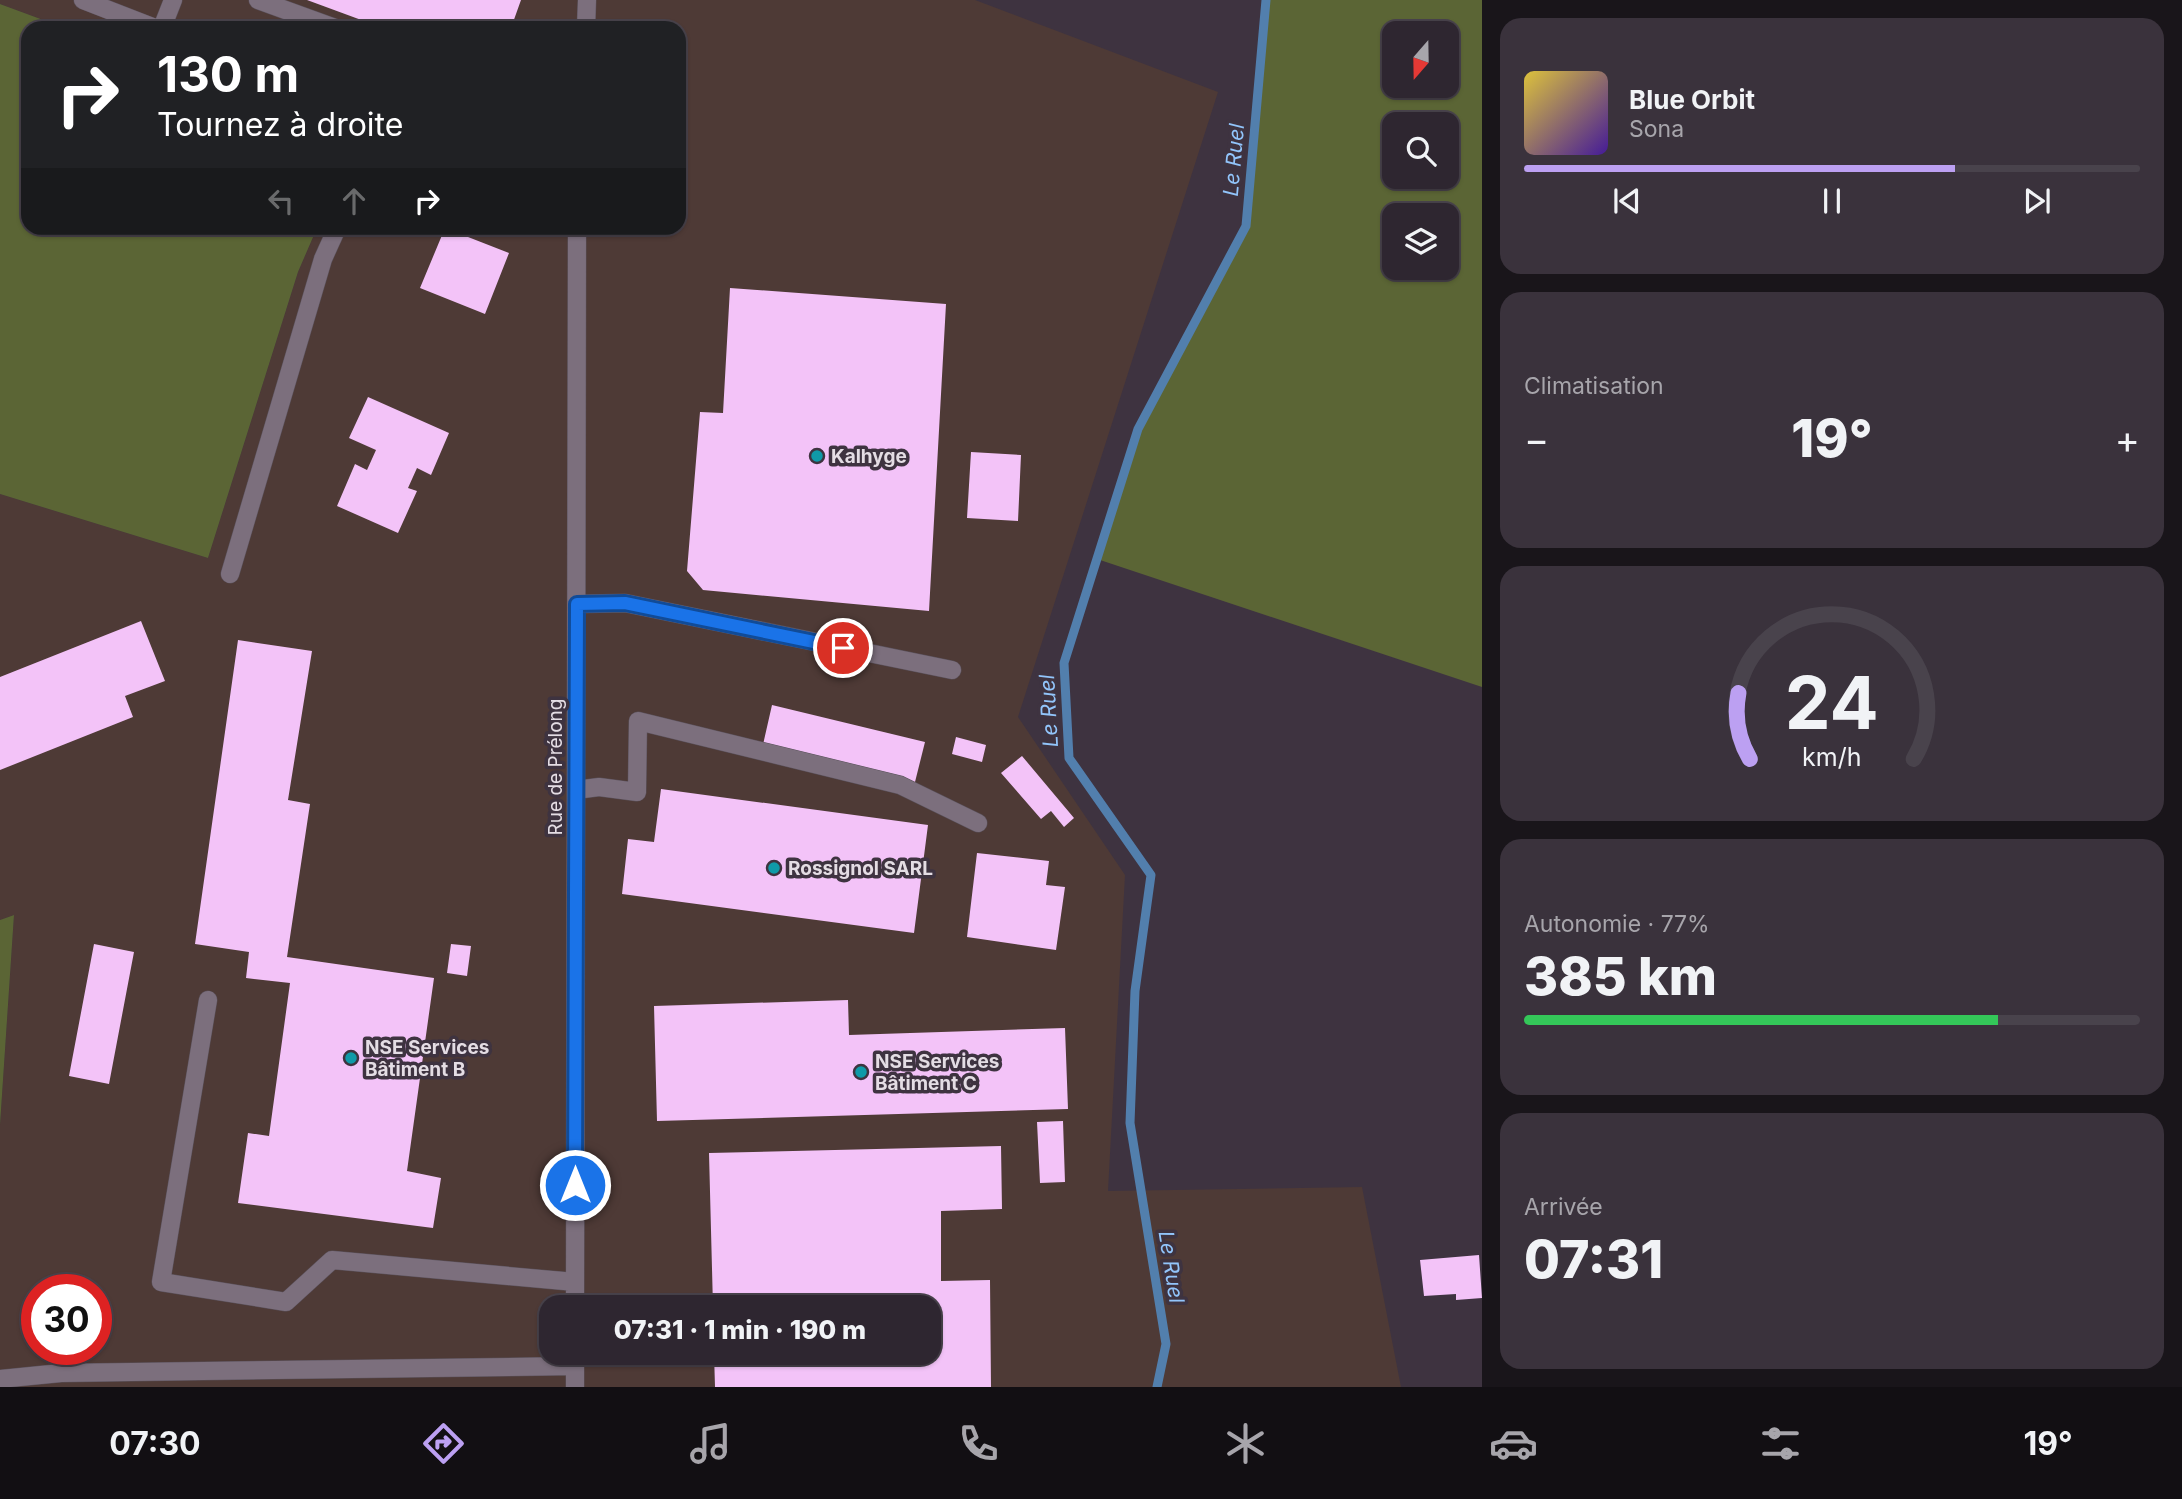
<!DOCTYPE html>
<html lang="fr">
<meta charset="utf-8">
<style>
body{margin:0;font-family:Inter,sans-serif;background:#3a323c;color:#f1f3f6;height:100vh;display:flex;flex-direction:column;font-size:26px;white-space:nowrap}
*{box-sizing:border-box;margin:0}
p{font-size:23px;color:#a7a5ab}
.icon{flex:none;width:38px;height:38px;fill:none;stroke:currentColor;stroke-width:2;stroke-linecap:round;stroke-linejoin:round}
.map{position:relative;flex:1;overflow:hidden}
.panel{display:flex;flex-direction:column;gap:18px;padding:18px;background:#19151a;width:700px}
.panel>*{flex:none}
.guide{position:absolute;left:21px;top:21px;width:665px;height:214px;border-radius:21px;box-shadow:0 2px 5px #0004,0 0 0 2px #49434c;background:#202124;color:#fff;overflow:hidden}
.needle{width:46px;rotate:200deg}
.controls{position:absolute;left:1382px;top:21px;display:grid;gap:14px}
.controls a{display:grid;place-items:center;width:77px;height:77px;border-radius:14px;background:#2e2630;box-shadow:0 2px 5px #0004,0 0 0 2px #49434c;font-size:35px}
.speed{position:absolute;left:21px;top:1274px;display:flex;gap:14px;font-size:35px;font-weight:700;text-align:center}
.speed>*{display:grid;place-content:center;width:91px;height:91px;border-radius:50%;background:#2e2630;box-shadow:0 2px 5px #0004,0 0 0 2px #49434c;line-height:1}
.speed .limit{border:10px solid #d22;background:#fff;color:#111}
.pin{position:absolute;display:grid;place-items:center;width:60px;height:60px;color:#fff;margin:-30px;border:4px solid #fff;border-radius:50%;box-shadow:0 2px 7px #0007}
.me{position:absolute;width:77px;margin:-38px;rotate:0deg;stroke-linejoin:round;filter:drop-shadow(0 0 5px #0008)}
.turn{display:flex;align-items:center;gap:24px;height:147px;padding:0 21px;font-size:32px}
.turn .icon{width:91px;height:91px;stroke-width:2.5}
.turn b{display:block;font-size:49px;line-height:60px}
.lanes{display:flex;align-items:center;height:66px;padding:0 21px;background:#0003;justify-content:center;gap:35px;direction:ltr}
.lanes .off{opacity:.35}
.big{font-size:52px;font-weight:800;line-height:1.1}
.panel .card{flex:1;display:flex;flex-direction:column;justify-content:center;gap:10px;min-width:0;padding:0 24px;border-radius:21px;background:#3a323c}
.panel .dial{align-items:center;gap:0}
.dial svg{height:182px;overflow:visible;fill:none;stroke:#49434c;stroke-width:7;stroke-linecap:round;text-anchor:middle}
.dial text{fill:#f1f3f6;stroke:none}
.song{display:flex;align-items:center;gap:21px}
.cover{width:84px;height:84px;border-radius:10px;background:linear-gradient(135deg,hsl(50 70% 55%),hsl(260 70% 35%))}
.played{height:7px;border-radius:4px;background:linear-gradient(90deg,#bca0f2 70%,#49434c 70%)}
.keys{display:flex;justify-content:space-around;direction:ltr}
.heat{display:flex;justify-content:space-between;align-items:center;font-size:38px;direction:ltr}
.charge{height:10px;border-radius:5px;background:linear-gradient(90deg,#34c759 77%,#49434c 0)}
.trip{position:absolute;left:539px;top:1295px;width:402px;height:70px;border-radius:21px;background:#2e2630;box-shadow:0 2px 5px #0004,0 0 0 2px #49434c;font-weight:800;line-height:70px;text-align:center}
.dock{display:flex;height:112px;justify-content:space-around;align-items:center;background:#120f13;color:#a7a5ab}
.dock .icon{width:49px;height:49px}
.dock .selected{color:#bca0f2}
.dock b{font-size:32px;color:#f1f3f6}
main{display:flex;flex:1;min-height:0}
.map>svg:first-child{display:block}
</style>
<main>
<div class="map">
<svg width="1482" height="1387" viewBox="0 0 1482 1387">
<rect width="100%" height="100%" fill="#3e3340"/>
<path fill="#4e3a36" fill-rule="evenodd" d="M0,0H975L1218,92L1018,717L1125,875L1108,1191L1362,1187L1401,1387H0V1125L14,915L0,920V494L208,558L298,272L317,228H679V28H65L0,4ZM37,1290H96V1349H37ZM551,1307H929V1353H551Z"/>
<path fill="#5b6535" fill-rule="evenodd" d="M1266,0H1482V687L1097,559L1138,429L1246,226ZM1395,33H1447V86H1395ZM1395,124H1447V177H1395ZM1395,215H1447V268H1395Z
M0,4L65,28H28V228H317L298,272L208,558L0,494Z
M14,915L0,1125V920Z"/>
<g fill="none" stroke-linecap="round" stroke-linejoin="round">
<path stroke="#527fad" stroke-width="9" d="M1157,1387L1166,1344L1130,1123L1135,991L1151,875L1069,758L1064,663L1138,429L1246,226L1266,0"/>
</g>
<path fill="#f3c3f8" d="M307,0H521L511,28H383Z
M445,228L509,253L485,314L420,288Z
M730,288L946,304L929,611L703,590L687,571L700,412L723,413Z
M368,397L449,433L431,475L417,468L408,488L417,491L398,533L337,506L355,464L367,470L376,450L349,438Z
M971,452L1021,455L1018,521L967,518Z
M141,621L165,681L125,696L133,717L0,770V677Z
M238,640L312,651L288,800L310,804L287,957L434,978L407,1171L441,1178L433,1228L238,1203L248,1133L269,1136L290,983L246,978L249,952L195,944Z
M772,705L925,742L914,786L762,749Z
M956,737L986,745L982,762L952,754Z
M1022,756L1074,818L1064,827L1051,811L1041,819L1001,773Z
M661,789L928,825L914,933L622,894L628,839L654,842Z
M977,853L1049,861L1046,885L1065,887L1056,950L967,937Z
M94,944L134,952L109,1084L69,1076Z
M451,944L471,946L467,976L447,973Z
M848,1000L849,1035L1065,1028L1068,1109L657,1121L654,1006Z
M1063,1121L1065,1182L1040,1183L1037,1122Z
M1001,1146L1002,1209L941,1211V1281L990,1280L991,1387H715L714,1353H929V1307H713L709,1153Z
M1479,1255L1482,1298L1456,1300V1294L1424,1296L1420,1260Z"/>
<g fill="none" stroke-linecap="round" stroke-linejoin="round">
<defs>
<path id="minor" d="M83,0L155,28
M258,0L335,28
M162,28L173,0
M586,28L587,0
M230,574L323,259L337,228
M577,604L625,603L952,670
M576,790L599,787L637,792L638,721L900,785L978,823
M208,1000L161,1282L286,1302L332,1260L575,1282
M575,1307L577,228
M0,1379L61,1373L575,1366
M575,1387V1353"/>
</defs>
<use href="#minor" stroke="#5a515b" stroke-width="19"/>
<use href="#minor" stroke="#7c6f7d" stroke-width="18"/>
</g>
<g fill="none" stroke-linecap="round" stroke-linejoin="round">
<defs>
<path id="route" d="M575,1185L577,604L625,603L843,648"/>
</defs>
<use href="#route" stroke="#114b97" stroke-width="18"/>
<use href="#route" stroke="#1a73e8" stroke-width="12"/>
</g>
<g fill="#0f9aa8" stroke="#3e3340" stroke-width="2.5">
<circle cx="817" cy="456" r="7"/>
<circle cx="774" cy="868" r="7"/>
<circle cx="351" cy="1058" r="7"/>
<circle cx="861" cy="1072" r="7"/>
</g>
<g text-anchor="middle" stroke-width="7" stroke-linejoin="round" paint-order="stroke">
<g font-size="19" font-weight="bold" fill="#e4dde4" stroke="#3e3340" text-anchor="start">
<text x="831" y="463">Kalhyge</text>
<text x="788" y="875">Rossignol SARL</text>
<text x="365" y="1054">NSE Services<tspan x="365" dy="22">Bâtiment B</tspan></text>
<text x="875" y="1068">NSE Services<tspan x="875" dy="22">Bâtiment C</tspan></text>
</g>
<g font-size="19" fill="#e4dde4" stroke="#3e3340">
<text transform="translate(555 767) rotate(-90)" y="7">Rue de Prélong</text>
</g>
<g font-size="21" font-style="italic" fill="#92c5fb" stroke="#3e3340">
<text transform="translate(1234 160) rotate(-85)" y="7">Le Ruel</text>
<text transform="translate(1049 711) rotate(-93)" y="7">Le Ruel</text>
<text transform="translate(1171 1267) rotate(81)" y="7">Le Ruel</text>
</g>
</g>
</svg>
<div class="controls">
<a><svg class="needle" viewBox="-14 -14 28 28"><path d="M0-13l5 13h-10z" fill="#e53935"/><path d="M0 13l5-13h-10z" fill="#a7a5ab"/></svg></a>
<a><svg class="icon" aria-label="search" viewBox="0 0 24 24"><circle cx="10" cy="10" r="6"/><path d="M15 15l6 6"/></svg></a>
<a><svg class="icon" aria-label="layers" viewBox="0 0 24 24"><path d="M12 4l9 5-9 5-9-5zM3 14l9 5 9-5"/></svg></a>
</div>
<div class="speed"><div class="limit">30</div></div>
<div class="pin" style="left:843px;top:648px;background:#d93025"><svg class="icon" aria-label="arrive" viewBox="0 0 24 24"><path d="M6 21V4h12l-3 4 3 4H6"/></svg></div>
<svg class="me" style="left:575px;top:1185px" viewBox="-20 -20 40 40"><circle r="17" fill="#1a73e8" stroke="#fff" stroke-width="3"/><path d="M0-11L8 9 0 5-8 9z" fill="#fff"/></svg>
<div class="trip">07:31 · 1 min · 190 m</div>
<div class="guide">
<div class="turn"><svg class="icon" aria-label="right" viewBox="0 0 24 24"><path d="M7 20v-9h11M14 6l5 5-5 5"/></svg><div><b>130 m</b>Tournez à droite</div></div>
<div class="lanes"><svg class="icon off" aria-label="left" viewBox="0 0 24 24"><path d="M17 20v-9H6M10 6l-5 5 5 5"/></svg><svg class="icon off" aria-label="ahead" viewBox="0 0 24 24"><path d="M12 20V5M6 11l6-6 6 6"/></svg><svg class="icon" aria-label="right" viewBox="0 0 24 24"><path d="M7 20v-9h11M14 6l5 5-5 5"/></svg></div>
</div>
</div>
<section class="panel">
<div class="card">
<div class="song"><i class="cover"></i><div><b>Blue Orbit</b><p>Sona</p></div></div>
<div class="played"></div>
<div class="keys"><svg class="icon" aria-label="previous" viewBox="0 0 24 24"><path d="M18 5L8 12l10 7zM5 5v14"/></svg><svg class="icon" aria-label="pause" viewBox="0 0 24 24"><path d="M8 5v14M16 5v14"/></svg><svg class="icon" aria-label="next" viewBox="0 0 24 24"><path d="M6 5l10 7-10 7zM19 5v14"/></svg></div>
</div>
<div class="card"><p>Climatisation</p>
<div class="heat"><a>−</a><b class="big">19°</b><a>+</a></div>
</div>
<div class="card dial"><svg viewBox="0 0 100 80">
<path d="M14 69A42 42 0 1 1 86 69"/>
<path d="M14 69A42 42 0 0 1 9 40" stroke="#bca0f2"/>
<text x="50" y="56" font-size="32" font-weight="700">24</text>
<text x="50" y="72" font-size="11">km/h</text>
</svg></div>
<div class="card"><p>Autonomie · 77%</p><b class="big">385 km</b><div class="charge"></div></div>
<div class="card"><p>Arrivée</p><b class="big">07:31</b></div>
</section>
</main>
<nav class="dock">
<b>07:30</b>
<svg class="icon selected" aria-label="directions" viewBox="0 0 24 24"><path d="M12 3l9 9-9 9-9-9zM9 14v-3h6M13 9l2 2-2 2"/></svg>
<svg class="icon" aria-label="music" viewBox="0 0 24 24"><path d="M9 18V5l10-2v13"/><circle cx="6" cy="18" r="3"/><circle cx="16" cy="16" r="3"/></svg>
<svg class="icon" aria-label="phone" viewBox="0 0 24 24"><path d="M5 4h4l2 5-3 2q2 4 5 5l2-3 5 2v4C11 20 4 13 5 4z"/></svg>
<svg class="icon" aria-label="climate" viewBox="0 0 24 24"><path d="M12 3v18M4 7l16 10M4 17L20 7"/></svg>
<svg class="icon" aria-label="car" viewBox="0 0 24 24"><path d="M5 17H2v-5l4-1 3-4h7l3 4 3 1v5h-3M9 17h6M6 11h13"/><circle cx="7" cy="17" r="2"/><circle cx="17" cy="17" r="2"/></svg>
<svg class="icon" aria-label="filters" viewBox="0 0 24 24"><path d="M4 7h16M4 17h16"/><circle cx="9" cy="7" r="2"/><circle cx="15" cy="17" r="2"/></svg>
<b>19°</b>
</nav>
